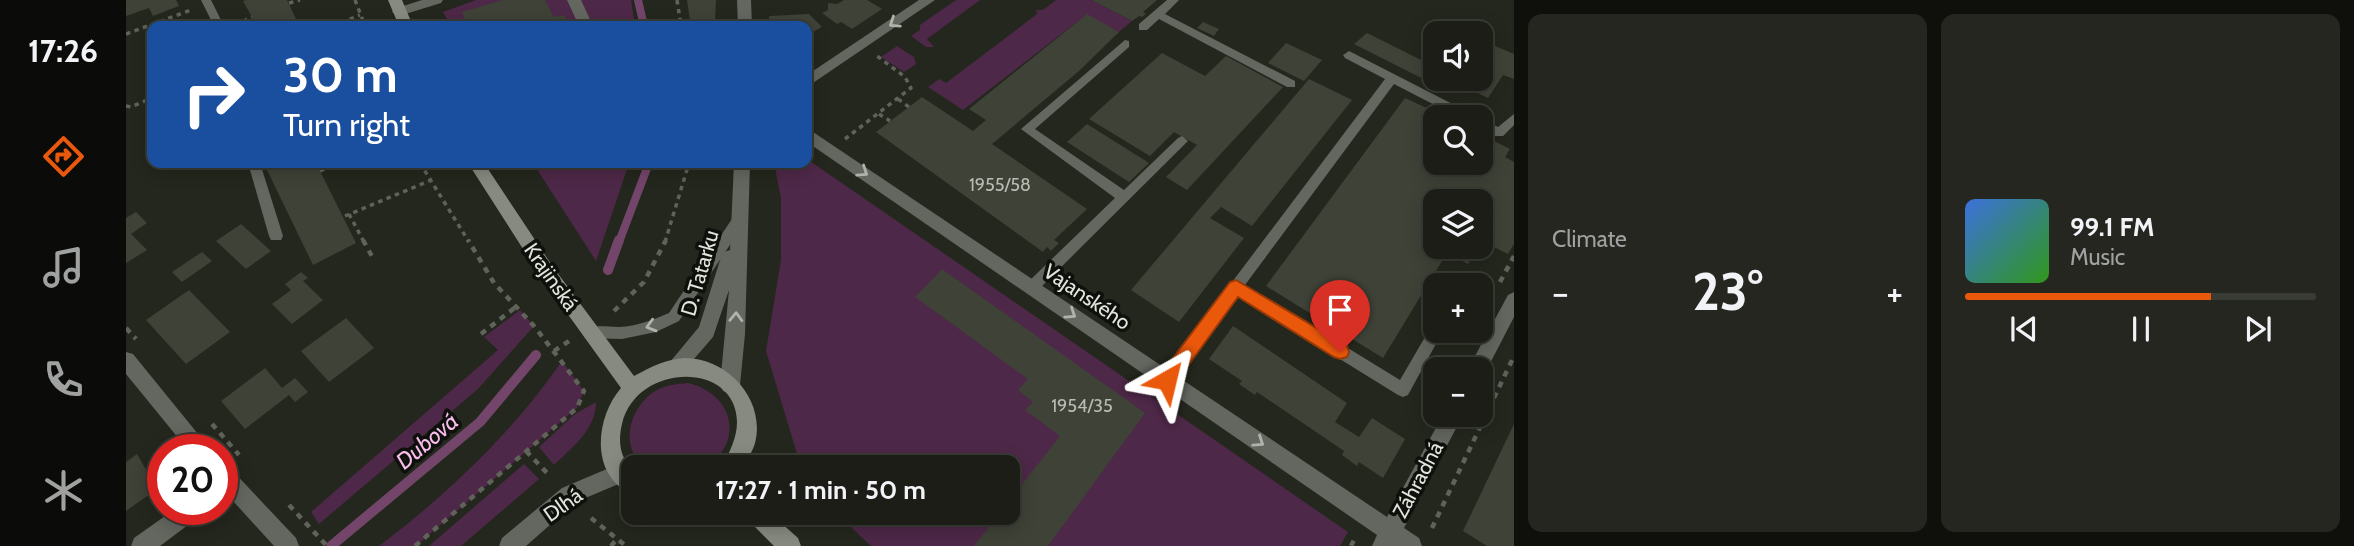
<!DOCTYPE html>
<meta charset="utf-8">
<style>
body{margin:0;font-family:Cabin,sans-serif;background:#24261f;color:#f1f3f6;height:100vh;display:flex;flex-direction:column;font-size:26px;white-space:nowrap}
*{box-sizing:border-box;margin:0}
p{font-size:23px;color:#a0a2a1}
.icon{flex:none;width:38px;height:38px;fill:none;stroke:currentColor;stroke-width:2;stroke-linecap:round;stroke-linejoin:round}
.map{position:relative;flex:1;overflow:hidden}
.sheet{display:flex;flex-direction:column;gap:14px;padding:14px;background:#0f100c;width:840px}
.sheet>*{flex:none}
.top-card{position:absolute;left:21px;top:21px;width:665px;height:147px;border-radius:14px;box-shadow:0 4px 18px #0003,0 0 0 2px #393b35;background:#1a4fa0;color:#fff;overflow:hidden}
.controls{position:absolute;left:1297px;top:21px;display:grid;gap:14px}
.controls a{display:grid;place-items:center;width:70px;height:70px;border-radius:14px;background:#1b1d16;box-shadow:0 4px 18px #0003,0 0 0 2px #393b35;font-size:35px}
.speed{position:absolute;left:21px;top:434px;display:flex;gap:14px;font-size:35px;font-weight:700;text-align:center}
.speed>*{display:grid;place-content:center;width:91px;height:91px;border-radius:50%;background:#1b1d16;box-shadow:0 4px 18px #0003,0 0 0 2px #393b35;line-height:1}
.speed .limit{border:10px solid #d22;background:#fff;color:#111}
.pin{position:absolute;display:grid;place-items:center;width:60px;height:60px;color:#fff;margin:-72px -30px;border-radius:50% 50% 50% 0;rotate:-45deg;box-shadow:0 0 7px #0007}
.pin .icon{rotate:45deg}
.me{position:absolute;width:77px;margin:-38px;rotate:37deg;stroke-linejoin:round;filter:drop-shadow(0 0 5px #0008)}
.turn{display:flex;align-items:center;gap:24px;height:147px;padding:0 21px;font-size:32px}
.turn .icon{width:91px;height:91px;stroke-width:2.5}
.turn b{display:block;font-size:49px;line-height:60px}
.big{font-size:52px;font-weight:700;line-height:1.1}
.sheet .widget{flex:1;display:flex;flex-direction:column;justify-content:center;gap:10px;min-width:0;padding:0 24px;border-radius:14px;background:#24261f}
.song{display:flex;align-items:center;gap:21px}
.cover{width:84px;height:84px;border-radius:10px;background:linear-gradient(135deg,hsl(220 70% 55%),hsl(110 70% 35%))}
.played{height:7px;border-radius:4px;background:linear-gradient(90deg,#ea580c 70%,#393b35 70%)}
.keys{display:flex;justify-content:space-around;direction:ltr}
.heat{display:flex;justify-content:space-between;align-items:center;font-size:38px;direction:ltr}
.sheet .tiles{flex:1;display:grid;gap:14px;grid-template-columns:repeat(2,1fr)}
.trip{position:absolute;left:495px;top:455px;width:399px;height:70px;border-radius:14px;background:#1b1d16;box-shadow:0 4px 18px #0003,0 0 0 2px #393b35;font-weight:700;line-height:70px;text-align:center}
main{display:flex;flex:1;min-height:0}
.dock{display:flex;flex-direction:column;width:126px;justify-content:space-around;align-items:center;background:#0b0c09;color:#a0a2a1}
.dock .icon{width:49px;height:49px}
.dock .on{color:#ea580c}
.dock b{font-size:32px;color:#f1f3f6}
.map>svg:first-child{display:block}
</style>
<main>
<nav class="dock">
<b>17:26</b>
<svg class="icon on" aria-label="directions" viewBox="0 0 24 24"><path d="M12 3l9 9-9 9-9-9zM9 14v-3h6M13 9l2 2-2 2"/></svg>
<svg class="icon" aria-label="music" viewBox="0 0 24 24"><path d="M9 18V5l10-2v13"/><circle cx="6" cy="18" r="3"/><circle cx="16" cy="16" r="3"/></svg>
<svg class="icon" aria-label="phone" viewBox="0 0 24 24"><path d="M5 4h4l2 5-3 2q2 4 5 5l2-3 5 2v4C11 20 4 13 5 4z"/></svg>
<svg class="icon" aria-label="climate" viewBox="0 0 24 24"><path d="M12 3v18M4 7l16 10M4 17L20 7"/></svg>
</nav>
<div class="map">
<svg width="1388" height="546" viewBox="0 0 1388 546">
<rect width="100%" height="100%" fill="#24271d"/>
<path fill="#4e2848" d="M350,0H505L509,26H325L317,12Z
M830,0H854L801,39L808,47H800L785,36L794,30V25Z
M930,0H966L1006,21L993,32L960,15L837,110L802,87L813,79L820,83L911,14L910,10H917Z
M771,46L788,57L790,64L778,72L755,57Z
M681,159L1222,532L1214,546H745L710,513H882V467H675L640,351L655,260V198L648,163H681Z
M407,163H503L470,261Z
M394,310L408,326L352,389L193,524L185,512L372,350L358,337Z
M436,361L458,391L451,408L290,546H253C322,494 387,432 436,361Z
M562,383C606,393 620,440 580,467H519C492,447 504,407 529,391C540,385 550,384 562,383Z
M470,402C470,429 447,447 428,465L413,447L449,414Z
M398,464L413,479L335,546H303Z"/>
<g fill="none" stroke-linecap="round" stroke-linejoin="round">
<path stroke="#74456b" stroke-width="8" d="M512,0L518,26
M493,242L523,163"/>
<path stroke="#74456b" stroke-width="10" d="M482,270L493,240
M205,546L354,422L410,355"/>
</g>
<path fill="#3f4237" d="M0,0H50L53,6L27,16L23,8L0,16Z
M120,0H161L170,19L158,26H131L117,1Z
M377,0H419L428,17L438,15L444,26H342L336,12Z
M561,0H590L589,20L564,21Z
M718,0H741L756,9L726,29L715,22L711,24L696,13L702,10V3L711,4Z
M966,0H1031L1017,12L1020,14L1016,17L1013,16L1006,21Z
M683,14L696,27L683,34L681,26H643V16Z
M961,14L993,32L953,71L866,144L961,209L928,240L933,243L925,251L921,247L917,252L750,132L796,97L847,131L860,120L843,109Z
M1077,22L1093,29L1088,36L1071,28Z
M1241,33L1309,67V79H1334L1323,92L1228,44Z
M1160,43L1196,60L1178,81L1142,63Z
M1369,46L1388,54V79L1377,75L1362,98L1335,85L1340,79H1354V66L1357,67Z
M1036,53L1079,76L1100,56L1157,87L1061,190L1040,177L1071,145L1048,132L1024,156L963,119Z
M1183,79L1226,100L1126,226L1095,207L1084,218L1118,238L1053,322L1005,290Z
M1279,98L1320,117H1309V163H1354V134L1384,149L1379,157L1388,162V244L1382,254L1354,240V201H1309V247H1352L1342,264L1321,253L1257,358L1140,286Z
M961,124L1023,163L1003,182L941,142Z
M148,163H190L230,243L187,265L141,170L149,166Z
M10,212L21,223L5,234L21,250L0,263V218Z
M115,224L145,251L120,269L90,241Z
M76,252L86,261L56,282L46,272Z
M816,269L1019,413L922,546H848L874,513H882V502L934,436L899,410L907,402L892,390L902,379L789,297Z
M175,272L182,278L177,281L197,300L166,324L146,304L165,290L159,284Z
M63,290L104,332L60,364L20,320Z
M220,318L248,348L203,382L175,351Z
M1107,326L1221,403L1209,422L1233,437L1246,418L1279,439L1257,478L1233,462L1231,466L1216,455L1218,451L1131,392L1129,395L1113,384L1116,381L1083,359Z
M139,368L156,388L169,378L182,392L169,402L163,395L119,429L95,401Z
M1388,424V546H1361L1337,531Z
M11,454L31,489L0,511V462Z"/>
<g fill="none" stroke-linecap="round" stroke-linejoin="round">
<path stroke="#60635a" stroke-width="3.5" stroke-dasharray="4.5 4.5" stroke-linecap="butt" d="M229,0L239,26
M551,0L555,26
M163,3L174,0
M109,25L126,17
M207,26L234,15
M0,34L65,10
M772,99L783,107
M0,106L5,107L26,98
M753,114L764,121
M719,139L785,88L779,77L751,56
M294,163L343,242
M194,171L212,163
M223,214L238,242
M219,216L303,181
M539,242L563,163"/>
<path stroke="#60635a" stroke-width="4.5" stroke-dasharray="6 6" stroke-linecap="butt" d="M237,240L248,260
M1374,282L1388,256
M488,311L518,282L540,240
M0,328L10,339
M355,334L391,306
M428,351L446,339
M1304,409L1309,399
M86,424L113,455
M400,451L422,474
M163,505L201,546
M465,518L500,546
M1306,528L1388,356
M289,546L451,408L458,391L408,326L368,283L342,240
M485,546L491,539
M1225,546L1230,536"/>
<path fill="#646660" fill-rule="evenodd" d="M75,0H85L98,26H88Z
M1041,0H1053L1039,14L1169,81V87H1161L1033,19L1021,30H1013V24Z
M999,40L1003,41V47L909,129L998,190L1052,138L1056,136L1062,141L911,291L906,293L901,291L899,287L901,283L989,198L895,129Z
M1223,51L1346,114L1348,117H1332L1268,84L1119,285L1274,380L1299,337L1304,335L1309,337L1311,342L1282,395L1277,397L1272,395L1112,296L1046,385L1041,387L1036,385L1033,380L1036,375L1259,79L1219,58L1217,55Z
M1388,114V125L1377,136H1369L1354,129V119L1372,127Z
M122,163H134L157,236L155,240H145L143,236Z
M613,215L620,220L618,224L553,321L530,332L496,339L459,338L457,333L459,328C470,325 482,327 493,327C511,326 527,320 543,313L608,216Z"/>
<path fill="#646660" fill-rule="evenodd" d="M296,0H317L315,3L273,16L266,12L268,9Z
M441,0H455L467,26H453Z
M611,0H625L626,26H612Z
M793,0H809L681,87V75Z
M681,128L1261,517L1317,415H1337L1278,528L1293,538L1296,546H1246L1251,535L681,142Z
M608,163H624L619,334L614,385L611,391L604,394L597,391L594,385L603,290L587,337L555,374L548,377L541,374L539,368L573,327L595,257L598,252L604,250Z
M1388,292V317L1358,375L1354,376V369H1342L1382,295Z
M0,352L7,354L85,450H62L0,374Z
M495,463L502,466L505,473L502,480L450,502L400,546H373L376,538L436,488Z
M96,464L103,467L170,538L173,546H148L96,489Z
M49,509H77L74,516L34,546H5L8,538Z"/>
<path fill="#878a81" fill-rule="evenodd" d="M262,0H276L287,26H273Z
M342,163H358L427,267L508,376C525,367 540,359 559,358C602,358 640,400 629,443C627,451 621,459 617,467H597C603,451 611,439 611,422C610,360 510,363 496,424C493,436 493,450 499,460C502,465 507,469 508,473C509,480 508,488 508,495C463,477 469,418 495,388L415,277Z
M619,513H644L672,538L675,546H648L622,520Z"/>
</g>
<defs><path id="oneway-chevron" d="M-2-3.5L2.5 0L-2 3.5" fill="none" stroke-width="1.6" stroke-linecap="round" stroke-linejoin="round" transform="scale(1.75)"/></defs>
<g stroke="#b0b2ab">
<use href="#oneway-chevron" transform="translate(768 23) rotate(146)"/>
<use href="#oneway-chevron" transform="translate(737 172) rotate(34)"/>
<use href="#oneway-chevron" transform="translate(945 314) rotate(34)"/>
<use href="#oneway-chevron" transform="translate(610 317) rotate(-88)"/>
<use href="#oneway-chevron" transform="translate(525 326) rotate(164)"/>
<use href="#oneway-chevron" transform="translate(1133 442) rotate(34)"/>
</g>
<path fill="#ea580c" stroke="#983908" stroke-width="2" d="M1110,280L1221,346L1223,352L1221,357L1214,359L1208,357L1112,297L1048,385L1041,388L1035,385L1033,380L1035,374L1104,282Z"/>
<g text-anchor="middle" stroke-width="7" stroke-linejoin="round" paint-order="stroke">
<g font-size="18" fill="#b9bcb4">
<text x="874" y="191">1955/58</text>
<text x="956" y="412">1954/35</text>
</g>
<g font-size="21" fill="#e2e4dd" stroke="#0e100b">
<text transform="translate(574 273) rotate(-74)" y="7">D. Tatarku</text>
<text transform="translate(425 277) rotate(55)" y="7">Krajinská</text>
<text transform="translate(961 297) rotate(34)" y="7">Vajanského</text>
<text transform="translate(1292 480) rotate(-62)" y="7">Záhradná</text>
<text transform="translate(437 505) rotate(-35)" y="7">Dlhá</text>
</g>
<g font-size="23" font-style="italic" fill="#f9bdec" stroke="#0e100b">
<text transform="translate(301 441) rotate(-40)" y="8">Dubová</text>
</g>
</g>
</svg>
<div class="controls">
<a><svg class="icon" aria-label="sound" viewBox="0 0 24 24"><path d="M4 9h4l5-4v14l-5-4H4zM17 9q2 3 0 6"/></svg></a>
<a><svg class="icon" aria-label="search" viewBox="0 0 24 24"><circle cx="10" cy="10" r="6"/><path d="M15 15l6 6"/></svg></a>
<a><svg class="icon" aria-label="layers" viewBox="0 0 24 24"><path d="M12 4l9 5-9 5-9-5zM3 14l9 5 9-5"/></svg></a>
<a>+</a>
<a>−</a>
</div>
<div class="speed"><div class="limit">20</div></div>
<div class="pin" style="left:1214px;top:352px;background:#d93025"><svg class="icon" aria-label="arrive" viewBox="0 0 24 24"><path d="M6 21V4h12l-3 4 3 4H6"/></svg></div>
<svg class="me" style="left:1041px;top:380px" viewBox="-20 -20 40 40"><path d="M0-17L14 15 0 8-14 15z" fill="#ea580c" stroke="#fff" stroke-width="4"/></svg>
<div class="trip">17:27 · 1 min · 50 m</div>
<div class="top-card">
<div class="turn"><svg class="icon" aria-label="right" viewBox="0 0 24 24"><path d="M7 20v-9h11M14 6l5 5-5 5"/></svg><div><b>30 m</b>Turn right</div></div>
</div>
</div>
<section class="sheet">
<div class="tiles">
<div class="widget"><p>Climate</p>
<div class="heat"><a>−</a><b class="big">23°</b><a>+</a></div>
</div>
<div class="widget">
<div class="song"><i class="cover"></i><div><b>99.1 FM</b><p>Music</p></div></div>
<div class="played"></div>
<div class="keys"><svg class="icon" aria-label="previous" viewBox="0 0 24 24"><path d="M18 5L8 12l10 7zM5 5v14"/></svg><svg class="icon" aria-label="pause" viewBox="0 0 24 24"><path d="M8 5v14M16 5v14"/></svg><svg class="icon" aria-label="next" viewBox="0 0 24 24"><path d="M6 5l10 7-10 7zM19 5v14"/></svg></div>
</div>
</div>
</section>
</main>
